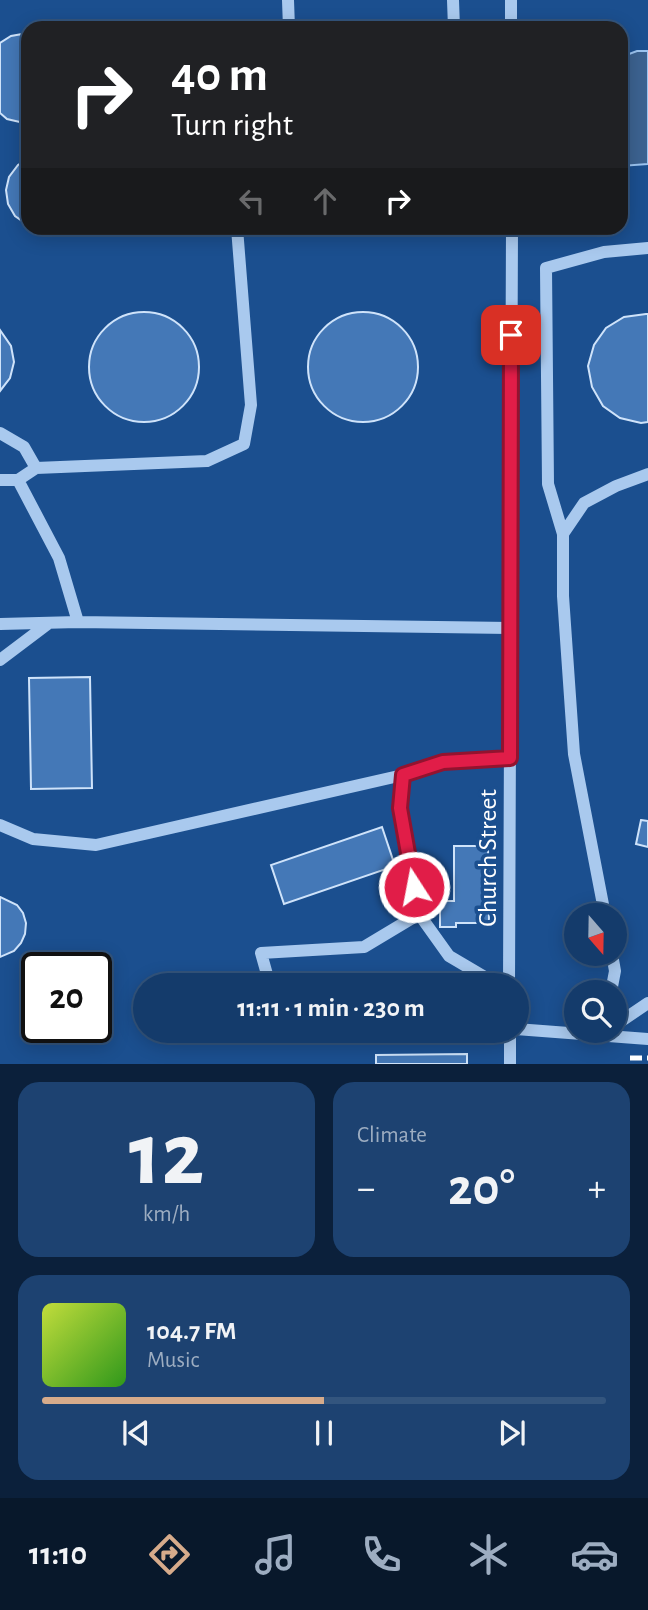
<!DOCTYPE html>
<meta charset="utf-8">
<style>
body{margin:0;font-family:"Alegreya Sans",sans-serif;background:#1d4271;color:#f1f3f6;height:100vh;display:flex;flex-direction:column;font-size:26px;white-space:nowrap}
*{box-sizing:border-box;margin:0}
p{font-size:23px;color:#9dadc1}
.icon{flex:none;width:38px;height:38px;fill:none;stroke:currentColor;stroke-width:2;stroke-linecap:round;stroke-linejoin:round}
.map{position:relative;height:1064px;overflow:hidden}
.sheet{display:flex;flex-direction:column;gap:18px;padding:18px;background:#0b203b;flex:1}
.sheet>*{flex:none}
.top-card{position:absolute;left:21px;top:21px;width:607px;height:214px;border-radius:21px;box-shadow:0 4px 18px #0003,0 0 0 2px #33557e;background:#202124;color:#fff;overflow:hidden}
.needle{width:46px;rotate:160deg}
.controls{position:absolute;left:564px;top:903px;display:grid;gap:14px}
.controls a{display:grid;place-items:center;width:63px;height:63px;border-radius:50%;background:#143b6b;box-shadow:0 4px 18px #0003,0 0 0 2px #33557e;font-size:35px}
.speed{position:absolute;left:21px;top:952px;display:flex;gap:14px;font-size:35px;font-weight:700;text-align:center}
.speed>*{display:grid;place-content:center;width:91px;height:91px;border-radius:50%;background:#143b6b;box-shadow:0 4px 18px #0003,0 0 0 2px #33557e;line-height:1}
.speed .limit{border:4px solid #111;border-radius:10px;background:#fff;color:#111}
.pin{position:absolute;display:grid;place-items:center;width:60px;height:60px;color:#fff;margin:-30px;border-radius:14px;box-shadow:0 4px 10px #0006}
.me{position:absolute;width:77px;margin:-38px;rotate:349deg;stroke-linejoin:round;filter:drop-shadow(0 0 5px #0008)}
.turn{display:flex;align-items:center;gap:24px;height:147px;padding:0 35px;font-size:32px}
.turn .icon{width:91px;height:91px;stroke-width:2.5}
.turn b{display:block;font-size:49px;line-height:60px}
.lanes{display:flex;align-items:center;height:66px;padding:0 35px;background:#0003;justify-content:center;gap:35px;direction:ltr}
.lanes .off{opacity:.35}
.big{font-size:52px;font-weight:700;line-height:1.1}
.sheet .widget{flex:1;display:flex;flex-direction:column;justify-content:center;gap:10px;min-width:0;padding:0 24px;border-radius:21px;background:#1d4271}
.sheet .dial{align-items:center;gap:0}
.dial b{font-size:91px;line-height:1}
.song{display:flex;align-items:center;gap:21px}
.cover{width:84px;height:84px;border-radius:10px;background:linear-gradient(135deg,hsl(70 70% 55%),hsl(110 70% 35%))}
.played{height:7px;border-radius:4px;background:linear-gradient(90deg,#d6ab8b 50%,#33557e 50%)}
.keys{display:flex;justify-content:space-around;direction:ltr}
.heat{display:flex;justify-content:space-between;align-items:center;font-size:38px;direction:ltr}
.sheet .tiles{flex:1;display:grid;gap:18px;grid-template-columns:1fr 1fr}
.widget:last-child{grid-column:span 2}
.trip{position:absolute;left:133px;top:973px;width:396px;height:70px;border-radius:35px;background:#143b6b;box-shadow:0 4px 18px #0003,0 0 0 2px #33557e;font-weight:700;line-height:70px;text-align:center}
.dock{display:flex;height:112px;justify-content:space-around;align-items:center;background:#08182b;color:#9dadc1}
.dock .icon{width:49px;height:49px}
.dock .active{color:#d6ab8b}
.dock b{font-size:32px;color:#f1f3f6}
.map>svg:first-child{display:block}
</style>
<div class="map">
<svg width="648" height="1064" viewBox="0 0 648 1064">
<rect width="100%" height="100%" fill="#1b4f8f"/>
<path fill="#3c6290" stroke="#9cc4f0" stroke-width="2" d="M637,51H648V164L621,166V57Z"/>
<path fill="#4478b7" stroke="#cfe3fa" stroke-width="2" d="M28,33V122L24,123L7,119L0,113V43L11,36Z
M28,159V225L15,216L8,204L6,190L9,177L18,165Z
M308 367a55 55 0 1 1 110 0a55 55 0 1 1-110 0Z
M89 367a55 55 0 1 1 110 0a55 55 0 1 1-110 0Z
M646,314H648V422L641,423L620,418L603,406L592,387L588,366L594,345L606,328L624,317Z
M0,330L11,346L14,362L10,378L0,391Z
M90,677L92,788L31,789L29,678Z
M641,820L648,821V847L636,844Z
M382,827L395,866L284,904L271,865Z
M454,846H488L489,923H456V927H440V901H454Z
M0,897L17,905L23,913L26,923L25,934L21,943L14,951L0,957Z
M467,1054V1064H376V1055Z"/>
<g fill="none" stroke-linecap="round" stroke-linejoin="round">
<path stroke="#a9c9ee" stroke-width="12" d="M288,0L289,28
M453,0L454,28
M511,0V28
M0,433L24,447L36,468
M0,480H18
M563,534L548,484L546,268L604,252L648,248
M78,622L59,558L18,480L36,468L207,461L244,444L251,405L237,228
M0,624L78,622L510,628
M0,660L49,623
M403,775L399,808L419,914L449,956L488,979L509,984
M0,825L33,839L96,845L403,775L443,762L510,758
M605,915L574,754L563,596V534L584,503L616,486L648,474
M270,985L261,953L364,947L419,914
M509,985L512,228
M611,992L615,971L612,954
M614,1026L648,1003
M516,1029L648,1039
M510,1031V1064"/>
<path stroke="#fff" stroke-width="5" stroke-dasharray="12 5" stroke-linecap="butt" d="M630,1058H648"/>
</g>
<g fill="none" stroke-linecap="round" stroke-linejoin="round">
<defs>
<path id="route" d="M414,887L400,808L403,775L443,762L510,758L511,335"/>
</defs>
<use href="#route" stroke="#92132f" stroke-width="18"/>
<use href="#route" stroke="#e11d48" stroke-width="12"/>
</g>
<g text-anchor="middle" stroke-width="7" stroke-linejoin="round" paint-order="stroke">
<g font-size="26" fill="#fff" stroke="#1b4f8f">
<text transform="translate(487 858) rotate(-90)" y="9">Church Street</text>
</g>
</g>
</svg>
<div class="controls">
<a><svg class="needle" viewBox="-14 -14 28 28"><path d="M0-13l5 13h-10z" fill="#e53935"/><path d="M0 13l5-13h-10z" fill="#9dadc1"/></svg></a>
<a><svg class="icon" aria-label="search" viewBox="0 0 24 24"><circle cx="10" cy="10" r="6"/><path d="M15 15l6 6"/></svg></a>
</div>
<div class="speed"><div class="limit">20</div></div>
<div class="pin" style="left:511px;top:335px;background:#d93025"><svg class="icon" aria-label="arrive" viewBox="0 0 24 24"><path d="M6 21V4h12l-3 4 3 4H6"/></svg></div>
<svg class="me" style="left:414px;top:887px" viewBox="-20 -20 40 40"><circle r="17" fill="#e11d48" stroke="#fff" stroke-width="3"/><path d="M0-11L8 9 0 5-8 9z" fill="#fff"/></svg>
<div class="trip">11:11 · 1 min · 230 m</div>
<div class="top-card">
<div class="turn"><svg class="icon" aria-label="right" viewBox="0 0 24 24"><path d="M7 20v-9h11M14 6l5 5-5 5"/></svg><div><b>40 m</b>Turn right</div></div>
<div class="lanes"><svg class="icon off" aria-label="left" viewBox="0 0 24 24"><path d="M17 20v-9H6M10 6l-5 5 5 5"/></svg><svg class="icon off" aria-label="ahead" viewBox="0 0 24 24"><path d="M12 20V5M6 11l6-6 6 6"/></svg><svg class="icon" aria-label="right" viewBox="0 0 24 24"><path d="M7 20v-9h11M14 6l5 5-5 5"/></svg></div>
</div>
</div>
<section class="sheet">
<div class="tiles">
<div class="widget dial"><b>12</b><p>km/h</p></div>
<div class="widget"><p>Climate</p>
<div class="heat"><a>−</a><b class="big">20°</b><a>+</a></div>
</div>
<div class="widget">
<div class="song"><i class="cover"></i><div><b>104.7 FM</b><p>Music</p></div></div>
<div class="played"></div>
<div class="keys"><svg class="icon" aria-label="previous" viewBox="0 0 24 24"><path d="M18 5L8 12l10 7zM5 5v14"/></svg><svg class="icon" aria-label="pause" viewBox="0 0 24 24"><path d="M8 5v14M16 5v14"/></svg><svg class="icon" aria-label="next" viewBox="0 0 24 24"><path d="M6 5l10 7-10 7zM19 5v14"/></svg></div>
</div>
</div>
</section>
<nav class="dock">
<b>11:10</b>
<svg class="icon active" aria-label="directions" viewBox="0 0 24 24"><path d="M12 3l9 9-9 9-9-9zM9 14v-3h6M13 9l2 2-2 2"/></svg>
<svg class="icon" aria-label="music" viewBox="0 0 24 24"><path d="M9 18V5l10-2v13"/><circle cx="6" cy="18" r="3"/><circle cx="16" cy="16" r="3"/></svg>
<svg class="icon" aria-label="phone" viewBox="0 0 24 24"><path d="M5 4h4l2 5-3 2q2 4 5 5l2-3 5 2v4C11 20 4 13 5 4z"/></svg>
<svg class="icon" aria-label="climate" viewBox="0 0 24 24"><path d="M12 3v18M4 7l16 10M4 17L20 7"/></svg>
<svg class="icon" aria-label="car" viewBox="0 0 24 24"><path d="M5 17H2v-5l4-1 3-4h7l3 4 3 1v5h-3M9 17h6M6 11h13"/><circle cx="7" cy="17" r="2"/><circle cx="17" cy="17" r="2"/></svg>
</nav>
